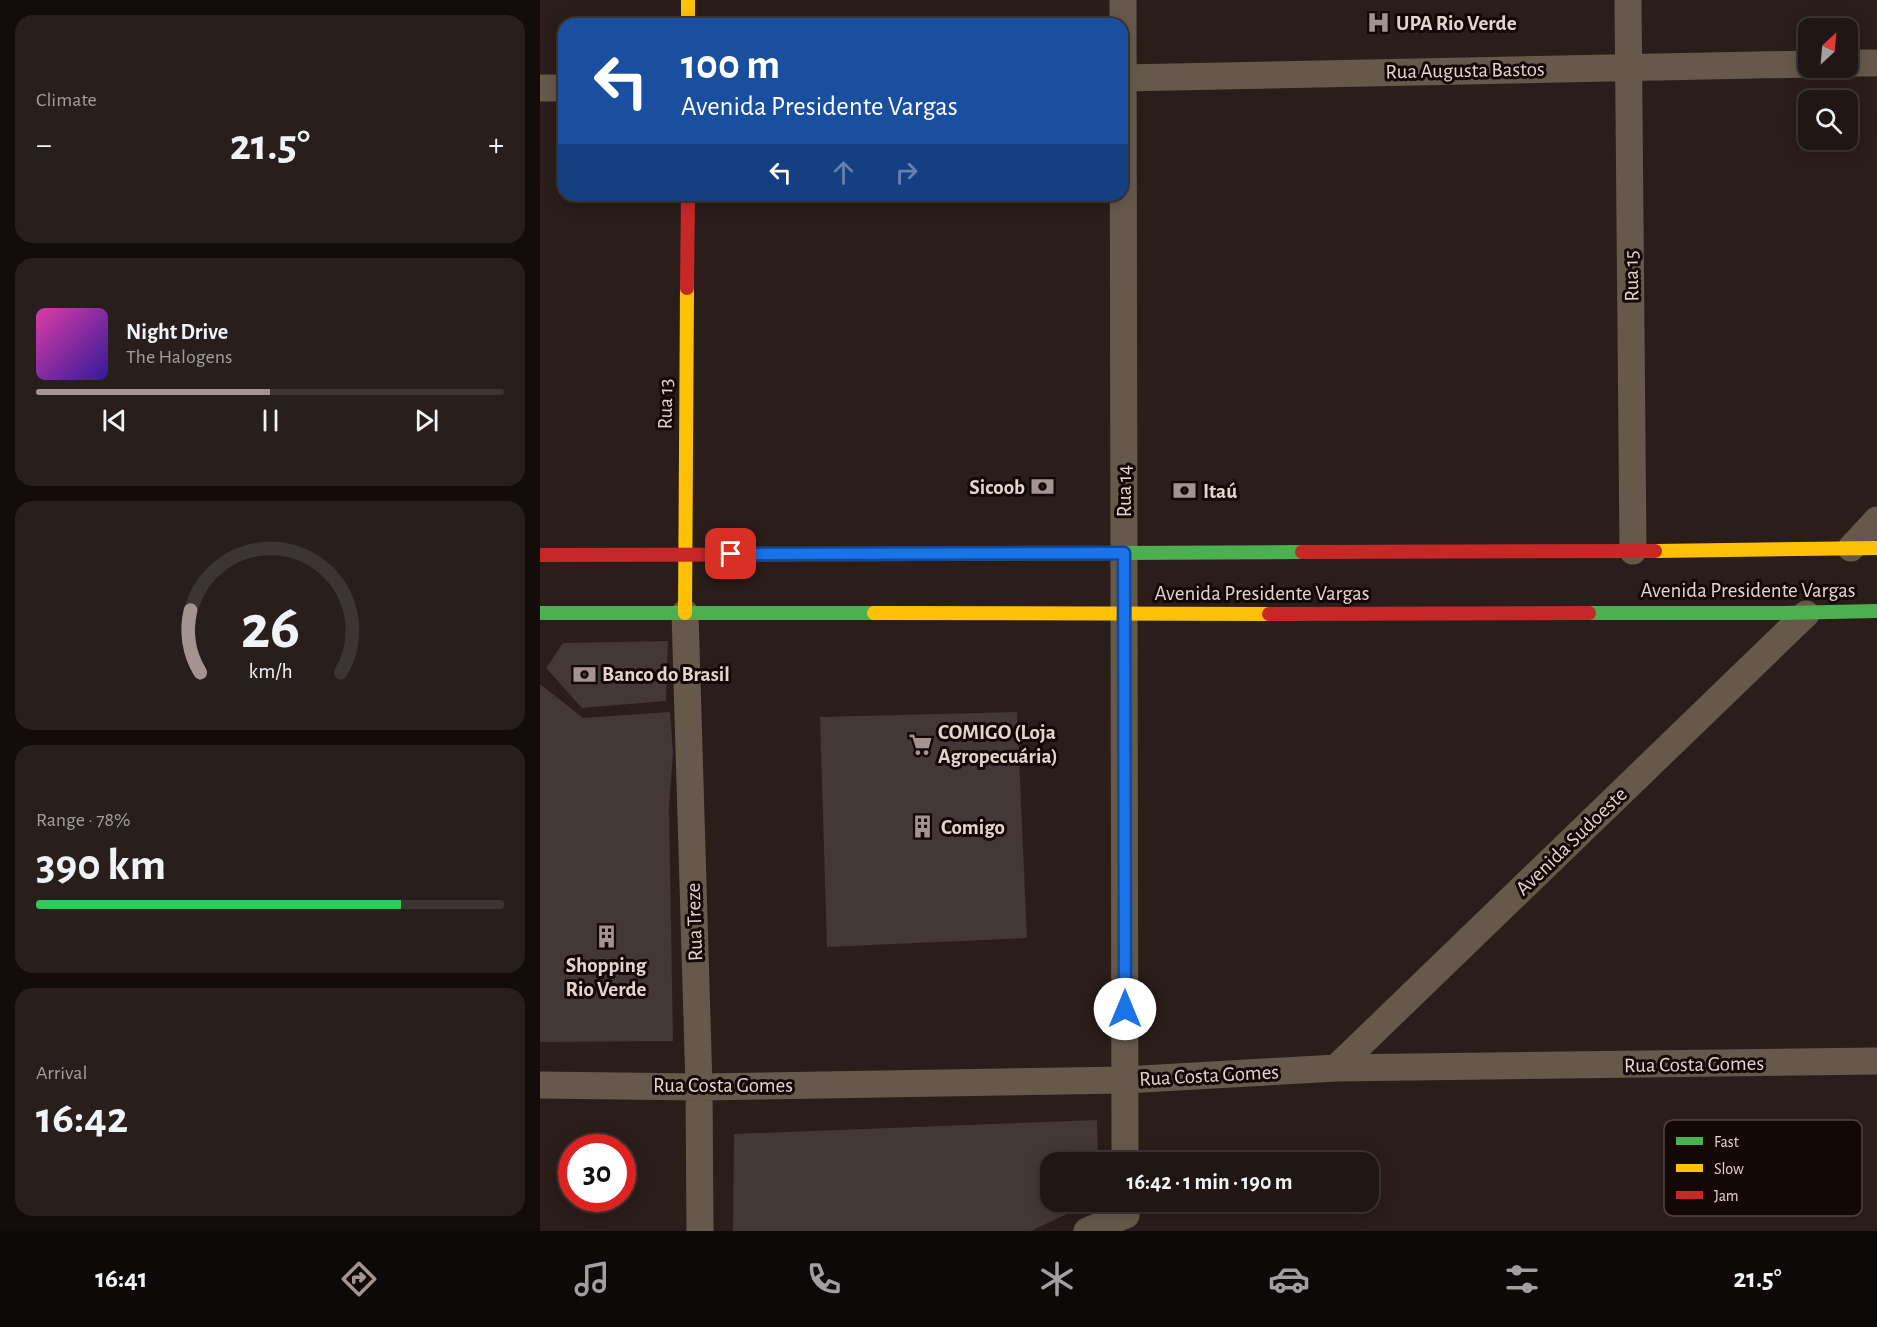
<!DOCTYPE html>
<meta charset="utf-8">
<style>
body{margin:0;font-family:"Alegreya Sans",sans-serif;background:#281f1c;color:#f1f3f6;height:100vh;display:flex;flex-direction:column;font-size:22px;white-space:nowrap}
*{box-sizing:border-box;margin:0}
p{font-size:20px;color:#a29fa0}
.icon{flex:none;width:33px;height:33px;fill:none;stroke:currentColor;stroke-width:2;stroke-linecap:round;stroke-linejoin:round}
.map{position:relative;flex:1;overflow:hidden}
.sheet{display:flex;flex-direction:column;gap:15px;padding:15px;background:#120c0a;width:540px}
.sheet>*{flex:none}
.banner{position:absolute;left:18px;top:18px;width:570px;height:183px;border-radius:18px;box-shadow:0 3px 15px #0003,0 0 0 2px #3d3533;background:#1a4fa0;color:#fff;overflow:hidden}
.needle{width:39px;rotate:26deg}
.tools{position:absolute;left:1258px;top:18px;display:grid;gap:12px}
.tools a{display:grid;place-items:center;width:60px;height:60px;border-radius:12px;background:#201613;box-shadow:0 3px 15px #0003,0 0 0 2px #3d3533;font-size:30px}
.speed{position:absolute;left:18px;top:1134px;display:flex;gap:12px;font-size:30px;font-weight:700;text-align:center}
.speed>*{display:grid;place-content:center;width:78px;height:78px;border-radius:50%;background:#201613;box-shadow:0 3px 15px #0003,0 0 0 2px #3d3533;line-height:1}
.speed .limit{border:9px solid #d22;background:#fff;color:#111}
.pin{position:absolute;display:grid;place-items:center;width:51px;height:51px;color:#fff;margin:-26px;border-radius:12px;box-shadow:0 3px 9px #0006}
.me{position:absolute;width:66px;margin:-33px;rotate:0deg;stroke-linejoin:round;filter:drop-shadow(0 0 4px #0008)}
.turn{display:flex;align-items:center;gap:21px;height:126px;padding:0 24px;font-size:27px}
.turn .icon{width:78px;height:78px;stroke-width:2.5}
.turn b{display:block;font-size:42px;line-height:51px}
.lanes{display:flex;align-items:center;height:57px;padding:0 24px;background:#0003;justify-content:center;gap:30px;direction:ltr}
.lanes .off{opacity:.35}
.big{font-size:45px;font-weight:700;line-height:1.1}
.sheet .card{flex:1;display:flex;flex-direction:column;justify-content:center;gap:9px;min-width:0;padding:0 21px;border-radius:18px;background:#281f1c}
.sheet .dial{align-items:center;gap:0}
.dial svg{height:156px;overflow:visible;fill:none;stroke:#3d3533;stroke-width:7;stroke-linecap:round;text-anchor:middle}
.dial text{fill:#f1f3f6;stroke:none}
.song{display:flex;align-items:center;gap:18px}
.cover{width:72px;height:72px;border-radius:9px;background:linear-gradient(135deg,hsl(320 70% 55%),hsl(250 70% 35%))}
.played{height:6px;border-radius:3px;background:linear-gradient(90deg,#a4938e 50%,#3d3533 50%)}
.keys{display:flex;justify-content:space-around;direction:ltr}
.heat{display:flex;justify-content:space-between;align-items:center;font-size:33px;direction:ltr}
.charge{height:9px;border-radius:4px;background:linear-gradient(90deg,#34c759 78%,#3d3533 0)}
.trip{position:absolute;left:500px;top:1152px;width:339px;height:60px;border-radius:18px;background:#201613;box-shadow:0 3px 15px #0003,0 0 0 2px #3d3533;font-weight:700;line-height:60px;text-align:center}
.tab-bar{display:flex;height:96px;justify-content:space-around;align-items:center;background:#0d0908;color:#a29fa0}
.tab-bar .icon{width:42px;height:42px}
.tab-bar .active{color:#a4938e}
.tab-bar b{font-size:27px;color:#f1f3f6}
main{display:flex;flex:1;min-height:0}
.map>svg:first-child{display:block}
</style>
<main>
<section class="sheet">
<div class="card"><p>Climate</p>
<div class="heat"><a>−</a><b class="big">21.5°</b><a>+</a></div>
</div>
<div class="card">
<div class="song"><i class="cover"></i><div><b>Night Drive</b><p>The Halogens</p></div></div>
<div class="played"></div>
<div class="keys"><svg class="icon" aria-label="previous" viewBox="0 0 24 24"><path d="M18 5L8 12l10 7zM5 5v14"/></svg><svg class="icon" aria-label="pause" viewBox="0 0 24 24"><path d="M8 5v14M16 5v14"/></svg><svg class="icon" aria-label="next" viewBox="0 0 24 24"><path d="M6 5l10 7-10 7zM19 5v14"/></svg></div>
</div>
<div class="card dial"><svg viewBox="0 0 100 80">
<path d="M14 69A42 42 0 1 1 86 69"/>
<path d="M14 69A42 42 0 0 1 9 37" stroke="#a4938e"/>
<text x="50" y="56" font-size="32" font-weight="700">26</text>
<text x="50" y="72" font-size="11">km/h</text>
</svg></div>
<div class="card"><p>Range · 78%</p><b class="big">390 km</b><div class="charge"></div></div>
<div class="card"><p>Arrival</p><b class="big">16:42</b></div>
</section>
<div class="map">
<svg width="1337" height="1231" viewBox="0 0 1337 1231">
<rect width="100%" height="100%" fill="#2b1d19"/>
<path fill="#443837" d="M128,641L126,701L42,708L6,668L23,643Z
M0,684L43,718L130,712L133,752L129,807L133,1041L0,1042Z
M477,712L487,938L287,947L280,717Z
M557,1120L558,1162H510V1202H552L491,1231H193L194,1134Z"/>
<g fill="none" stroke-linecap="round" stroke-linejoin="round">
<path stroke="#66594c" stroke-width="27" d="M583,0L585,1162
M1088,0L1093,551
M1308,63H1337
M582,78L1269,64
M0,88H24
M1311,548L1337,520
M145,613L159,1087L160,1231
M796,1068L1266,614
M0,1085L159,1087L585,1080L796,1068L1337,1061
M547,1231L586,1215"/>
<path stroke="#4caf50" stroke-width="14" d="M405,554L762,552
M0,613H334
M1049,613H1243L1337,611"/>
<path stroke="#ffc107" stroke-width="14" d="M148,0V24
M1115,551L1337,548
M145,613L147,288
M334,613L729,614"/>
<path stroke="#c62828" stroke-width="14" d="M147,288L148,195
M762,552L1115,551
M0,555L405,554
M729,614L1049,613"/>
</g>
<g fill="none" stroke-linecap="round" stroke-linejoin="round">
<defs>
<path id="route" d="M191,554L584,553L585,1009"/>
</defs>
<use href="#route" stroke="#114b97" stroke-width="15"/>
<use href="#route" stroke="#1a73e8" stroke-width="10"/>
</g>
<defs>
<symbol id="hospital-bare" viewBox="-9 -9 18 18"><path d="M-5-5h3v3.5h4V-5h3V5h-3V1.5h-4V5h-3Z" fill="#a4938e" stroke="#130805" stroke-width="2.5" paint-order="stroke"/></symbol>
<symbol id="bank-bare" viewBox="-9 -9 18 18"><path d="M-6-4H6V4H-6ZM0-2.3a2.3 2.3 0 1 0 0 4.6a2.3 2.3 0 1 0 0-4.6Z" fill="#a4938e" stroke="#130805" stroke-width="2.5" paint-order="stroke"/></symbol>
<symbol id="supermarket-bare" viewBox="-9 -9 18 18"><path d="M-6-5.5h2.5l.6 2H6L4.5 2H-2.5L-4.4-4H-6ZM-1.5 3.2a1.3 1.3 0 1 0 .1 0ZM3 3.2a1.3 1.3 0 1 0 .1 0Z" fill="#a4938e" stroke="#130805" stroke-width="2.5" paint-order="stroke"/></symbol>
<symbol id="building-bare" viewBox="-9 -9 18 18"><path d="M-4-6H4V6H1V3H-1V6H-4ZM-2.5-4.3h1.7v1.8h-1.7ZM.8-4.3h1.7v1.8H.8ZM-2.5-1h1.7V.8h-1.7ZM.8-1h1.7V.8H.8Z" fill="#a4938e" stroke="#130805" stroke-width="2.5" paint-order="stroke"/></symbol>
</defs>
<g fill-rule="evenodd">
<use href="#hospital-bare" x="822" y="6" width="33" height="33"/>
<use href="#bank-bare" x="486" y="470" width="33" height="33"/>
<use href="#bank-bare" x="628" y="474" width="33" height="33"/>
<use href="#bank-bare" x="28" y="658" width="33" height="33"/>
<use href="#supermarket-bare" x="364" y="728" width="33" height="33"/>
<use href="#building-bare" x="366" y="810" width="33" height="33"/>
<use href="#building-bare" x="50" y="920" width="33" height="33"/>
</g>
<g text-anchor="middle" stroke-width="6" stroke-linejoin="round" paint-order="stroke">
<g font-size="21" font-weight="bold" fill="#e5d3cd" stroke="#130805" text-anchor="start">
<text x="856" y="30">UPA Rio Verde</text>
<text x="485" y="494" text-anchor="end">Sicoob</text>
<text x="663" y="498">Itaú</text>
<text x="62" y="681">Banco do Brasil</text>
<text x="398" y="739">COMIGO (Loja<tspan x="398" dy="24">Agropecuária)</tspan></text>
<text x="401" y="834">Comigo</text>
<text x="66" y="972" text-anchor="middle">Shopping<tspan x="66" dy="24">Rio Verde</tspan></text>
</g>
<g font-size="21" fill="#e5d3cd" stroke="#130805">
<text transform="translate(925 70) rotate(-1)" y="7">Rua Augusta Bastos</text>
<text transform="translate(1091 276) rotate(-91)" y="7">Rua 15</text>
<text transform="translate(125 404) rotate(-89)" y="7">Rua 13</text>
<text transform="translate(584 491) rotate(-90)" y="7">Rua 14</text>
<text x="1208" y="597">Avenida Presidente Vargas</text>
<text x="722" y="600">Avenida Presidente Vargas</text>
<text transform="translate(1031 841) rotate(-44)" y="7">Avenida Sudoeste</text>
<text transform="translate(154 922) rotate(-92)" y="7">Rua Treze</text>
<text transform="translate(1154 1064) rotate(-1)" y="7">Rua Costa Gomes</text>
<text transform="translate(669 1075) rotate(-3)" y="7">Rua Costa Gomes</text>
<text x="183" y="1092">Rua Costa Gomes</text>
</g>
</g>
<rect x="1124" y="1120" width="198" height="96" rx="9" fill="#130805" stroke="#524541" stroke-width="1.5"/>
<rect x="1136" y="1137" width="27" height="8" fill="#4caf50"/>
<rect x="1136" y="1164" width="27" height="8" fill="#ffc107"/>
<rect x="1136" y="1191" width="27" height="8" fill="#c62828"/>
<g font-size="16" fill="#e5d3cd">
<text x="1174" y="1147">Fast</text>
<text x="1174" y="1174">Slow</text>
<text x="1174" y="1201">Jam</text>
</g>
</svg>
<div class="tools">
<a><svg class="needle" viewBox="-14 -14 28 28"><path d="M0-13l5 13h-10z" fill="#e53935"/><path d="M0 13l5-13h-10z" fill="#a29fa0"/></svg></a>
<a><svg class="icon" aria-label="search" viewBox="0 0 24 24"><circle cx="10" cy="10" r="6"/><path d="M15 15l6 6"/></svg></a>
</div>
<div class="speed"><div class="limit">30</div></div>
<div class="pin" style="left:191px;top:554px;background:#d93025"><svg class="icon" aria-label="arrive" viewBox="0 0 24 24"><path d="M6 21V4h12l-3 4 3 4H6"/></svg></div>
<svg class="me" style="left:585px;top:1009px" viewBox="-20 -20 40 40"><circle r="19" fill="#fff"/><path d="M0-13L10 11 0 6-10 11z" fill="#1a73e8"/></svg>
<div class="trip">16:42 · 1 min · 190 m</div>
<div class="banner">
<div class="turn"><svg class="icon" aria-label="left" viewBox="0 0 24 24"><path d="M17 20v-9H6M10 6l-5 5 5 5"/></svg><div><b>100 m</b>Avenida Presidente Vargas</div></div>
<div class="lanes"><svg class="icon" aria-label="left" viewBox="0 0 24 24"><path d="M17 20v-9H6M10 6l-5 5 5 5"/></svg><svg class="icon off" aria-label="ahead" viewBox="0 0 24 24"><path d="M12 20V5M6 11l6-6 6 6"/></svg><svg class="icon off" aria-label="right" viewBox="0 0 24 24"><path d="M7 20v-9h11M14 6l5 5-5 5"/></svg></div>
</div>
</div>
</main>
<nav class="tab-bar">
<b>16:41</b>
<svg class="icon active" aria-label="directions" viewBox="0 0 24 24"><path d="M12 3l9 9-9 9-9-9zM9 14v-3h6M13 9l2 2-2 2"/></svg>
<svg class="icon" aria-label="music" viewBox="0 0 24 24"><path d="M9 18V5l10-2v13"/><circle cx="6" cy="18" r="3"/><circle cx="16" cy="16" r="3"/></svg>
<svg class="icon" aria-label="phone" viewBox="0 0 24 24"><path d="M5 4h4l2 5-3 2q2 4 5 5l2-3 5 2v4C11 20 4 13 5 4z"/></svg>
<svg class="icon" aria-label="climate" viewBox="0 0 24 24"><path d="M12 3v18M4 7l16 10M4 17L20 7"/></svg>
<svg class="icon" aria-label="car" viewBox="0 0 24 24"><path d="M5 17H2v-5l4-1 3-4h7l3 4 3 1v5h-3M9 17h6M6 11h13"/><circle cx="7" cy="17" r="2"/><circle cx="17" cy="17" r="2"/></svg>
<svg class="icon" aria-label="filters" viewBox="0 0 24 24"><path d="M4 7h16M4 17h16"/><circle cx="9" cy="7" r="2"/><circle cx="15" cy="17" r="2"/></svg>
<b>21.5°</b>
</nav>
